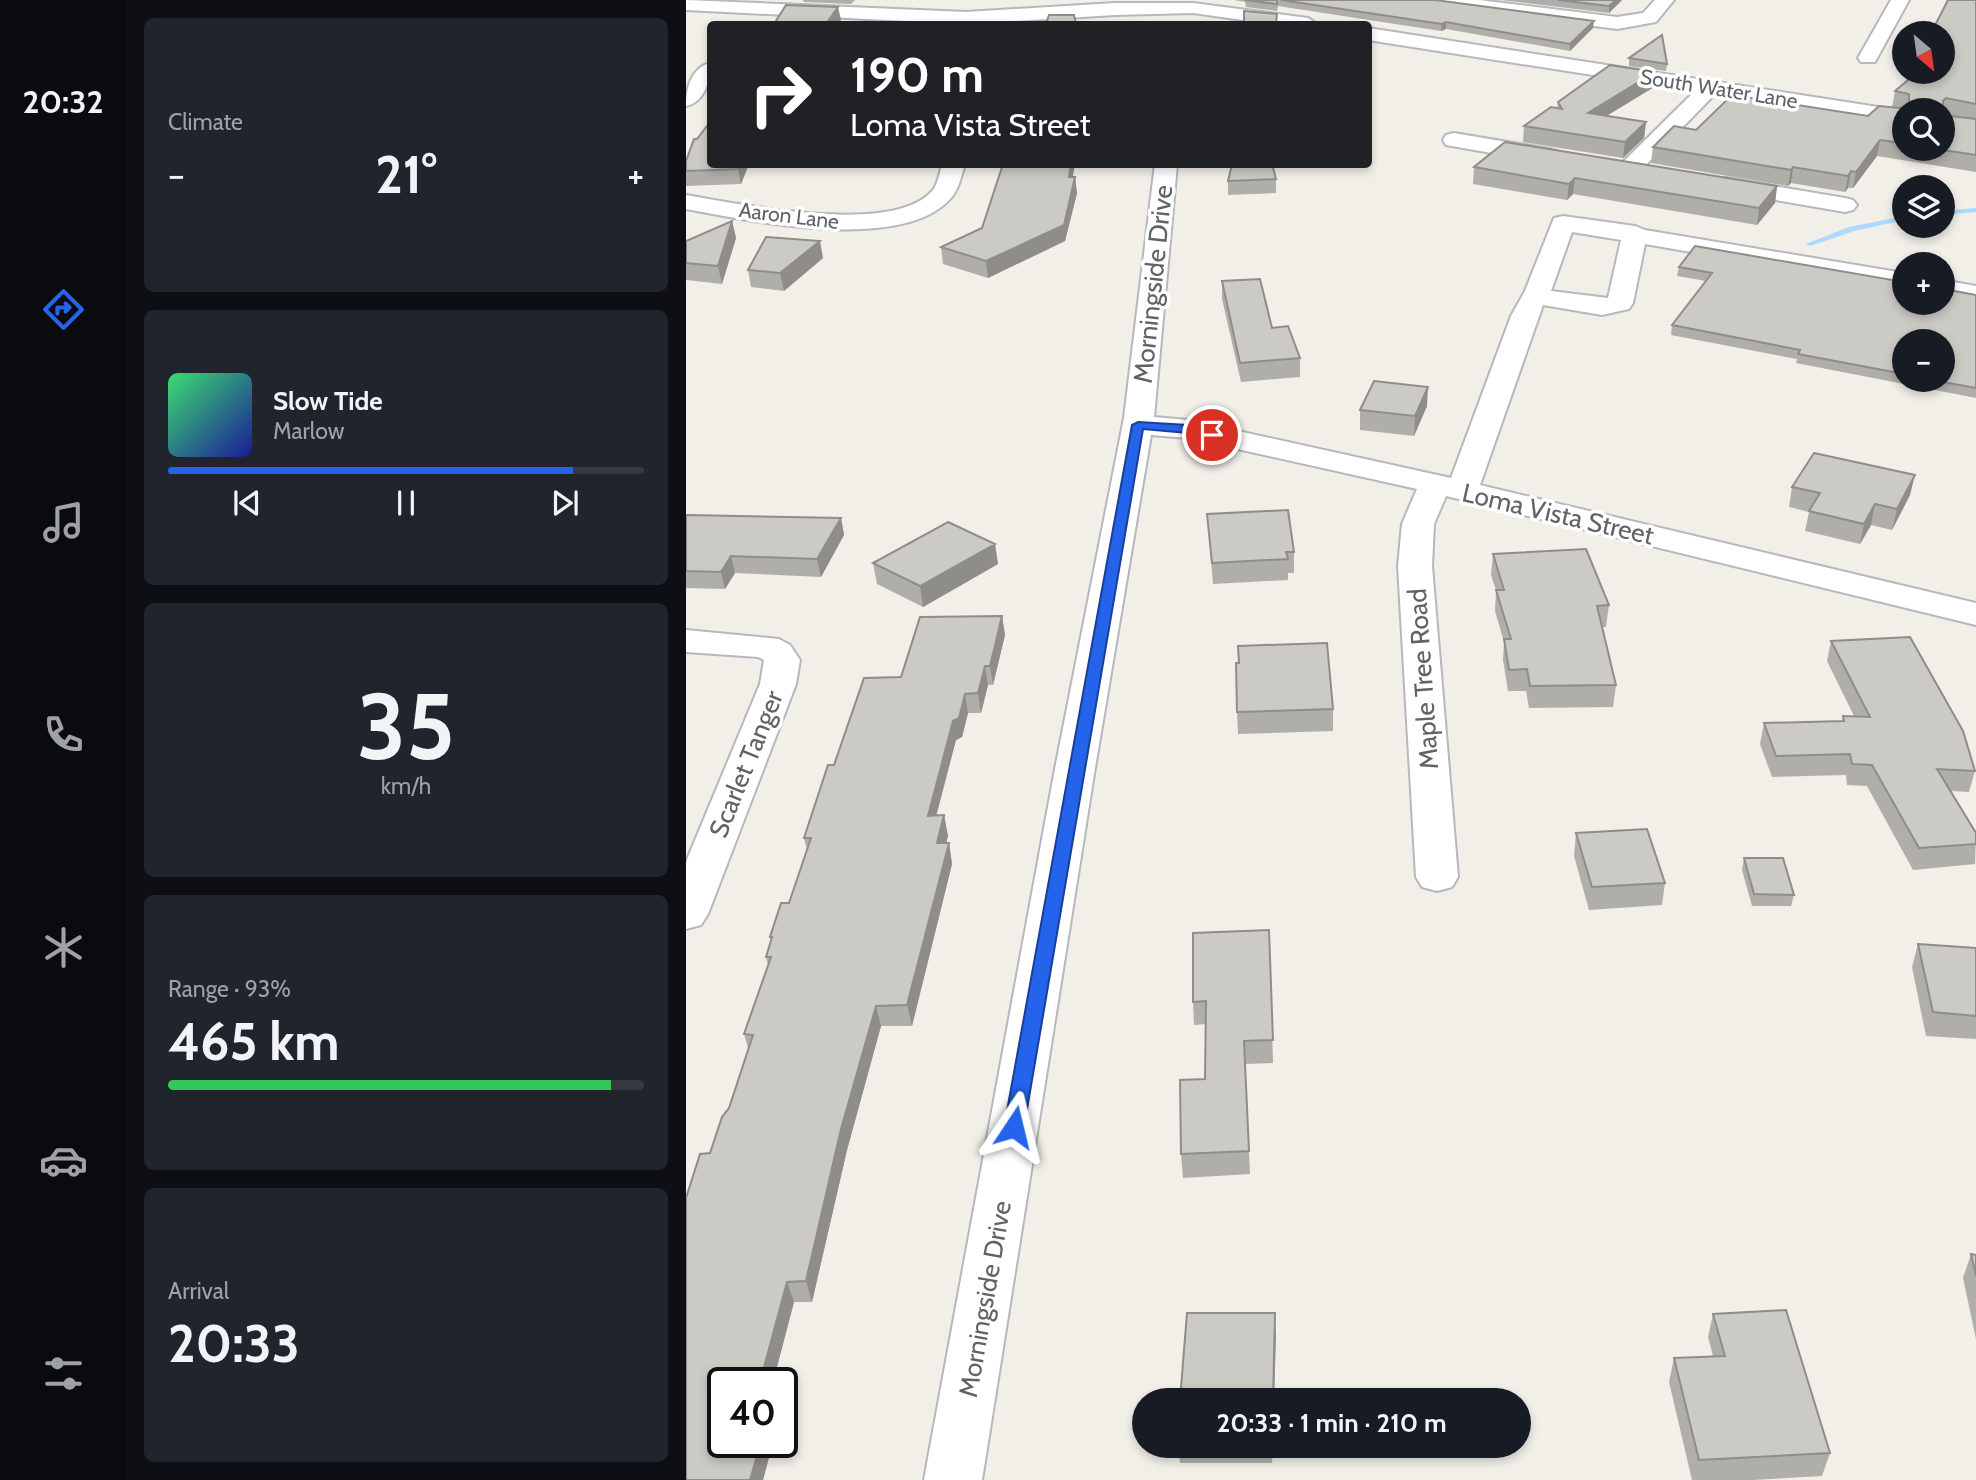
<!DOCTYPE html>
<meta charset="utf-8">
<style>
body{margin:0;font-family:Cabin,sans-serif;background:#20242c;color:#f1f3f6;height:100vh;display:flex;flex-direction:column;font-size:26px;white-space:nowrap}
*{box-sizing:border-box;margin:0}
p{font-size:23px;color:#9ea1a6}
.icon{flex:none;width:38px;height:38px;fill:none;stroke:currentColor;stroke-width:2;stroke-linecap:round;stroke-linejoin:round}
.map{position:relative;flex:1;overflow:hidden}
.side{display:flex;flex-direction:column;gap:18px;padding:18px;background:#0d0f14;width:560px}
.side>*{flex:none}
.hud{position:absolute;left:21px;top:21px;width:665px;height:147px;border-radius:7px;box-shadow:0 4px 10px #0003;background:#202124;color:#fff;overflow:hidden}
.needle{width:46px;rotate:151deg}
.tools{position:absolute;left:1206px;top:21px;display:grid;gap:14px}
.tools a{display:grid;place-items:center;width:63px;height:63px;border-radius:50%;background:#171b24;box-shadow:0 4px 10px #0003;font-size:35px}
.speed{position:absolute;left:21px;top:1367px;display:flex;gap:14px;font-size:35px;font-weight:700;text-align:center}
.speed>*{display:grid;place-content:center;width:91px;height:91px;border-radius:50%;background:#171b24;box-shadow:0 4px 10px #0003;line-height:1}
.speed .limit{border:4px solid #111;border-radius:10px;background:#fff;color:#111}
.pin{position:absolute;display:grid;place-items:center;width:60px;height:60px;color:#fff;margin:-30px;border:4px solid #fff;border-radius:50%;box-shadow:0 2px 7px #0007}
.me{position:absolute;width:77px;margin:-38px;rotate:10deg;stroke-linejoin:round;filter:drop-shadow(0 0 5px #0008)}
.turn{display:flex;align-items:center;gap:24px;height:147px;padding:0 28px;font-size:32px}
.turn .icon{width:91px;height:91px;stroke-width:2.5}
.turn b{display:block;font-size:49px;line-height:60px}
.big{font-size:52px;font-weight:700;line-height:1.1}
.side .tile{flex:1;display:flex;flex-direction:column;justify-content:center;gap:10px;min-width:0;padding:0 24px;border-radius:10px;background:#20242c}
.side .dial{align-items:center;gap:0}
.dial b{font-size:91px;line-height:1}
.song{display:flex;align-items:center;gap:21px}
.cover{width:84px;height:84px;border-radius:10px;background:linear-gradient(135deg,hsl(140 70% 55%),hsl(240 70% 35%))}
.played{height:7px;border-radius:4px;background:linear-gradient(90deg,#2563eb 85%,#363941 85%)}
.keys{display:flex;justify-content:space-around;direction:ltr}
.heat{display:flex;justify-content:space-between;align-items:center;font-size:38px;direction:ltr}
.charge{height:10px;border-radius:5px;background:linear-gradient(90deg,#34c759 93%,#363941 0)}
.trip{position:absolute;left:446px;top:1388px;width:399px;height:70px;border-radius:35px;background:#171b24;box-shadow:0 4px 10px #0003;font-weight:700;line-height:70px;text-align:center}
main{display:flex;flex:1;min-height:0}
.menu{display:flex;flex-direction:column;width:126px;justify-content:space-around;align-items:center;background:#090b0e;color:#9ea1a6}
.menu .icon{width:49px;height:49px}
.menu .on{color:#2563eb}
.menu b{font-size:32px;color:#f1f3f6}
.map>svg:first-child{display:block}
</style>
<main>
<nav class="menu">
<b>20:32</b>
<svg class="icon on" aria-label="directions" viewBox="0 0 24 24"><path d="M12 3l9 9-9 9-9-9zM9 14v-3h6M13 9l2 2-2 2"/></svg>
<svg class="icon" aria-label="music" viewBox="0 0 24 24"><path d="M9 18V5l10-2v13"/><circle cx="6" cy="18" r="3"/><circle cx="16" cy="16" r="3"/></svg>
<svg class="icon" aria-label="phone" viewBox="0 0 24 24"><path d="M5 4h4l2 5-3 2q2 4 5 5l2-3 5 2v4C11 20 4 13 5 4z"/></svg>
<svg class="icon" aria-label="climate" viewBox="0 0 24 24"><path d="M12 3v18M4 7l16 10M4 17L20 7"/></svg>
<svg class="icon" aria-label="car" viewBox="0 0 24 24"><path d="M5 17H2v-5l4-1 3-4h7l3 4 3 1v5h-3M9 17h6M6 11h13"/><circle cx="7" cy="17" r="2"/><circle cx="17" cy="17" r="2"/></svg>
<svg class="icon" aria-label="filters" viewBox="0 0 24 24"><path d="M4 7h16M4 17h16"/><circle cx="9" cy="7" r="2"/><circle cx="15" cy="17" r="2"/></svg>
</nav>
<section class="side">
<div class="tile"><p>Climate</p>
<div class="heat"><a>−</a><b class="big">21°</b><a>+</a></div>
</div>
<div class="tile">
<div class="song"><i class="cover"></i><div><b>Slow Tide</b><p>Marlow</p></div></div>
<div class="played"></div>
<div class="keys"><svg class="icon" aria-label="previous" viewBox="0 0 24 24"><path d="M18 5L8 12l10 7zM5 5v14"/></svg><svg class="icon" aria-label="pause" viewBox="0 0 24 24"><path d="M8 5v14M16 5v14"/></svg><svg class="icon" aria-label="next" viewBox="0 0 24 24"><path d="M6 5l10 7-10 7zM19 5v14"/></svg></div>
</div>
<div class="tile dial"><b>35</b><p>km/h</p></div>
<div class="tile"><p>Range · 93%</p><b class="big">465 km</b><div class="charge"></div></div>
<div class="tile"><p>Arrival</p><b class="big">20:33</b></div>
</section>
<div class="map">
<svg width="1290" height="1480" viewBox="0 0 1290 1480">
<rect width="100%" height="100%" fill="#f1efe8"/>
<g fill="none" stroke-linecap="round" stroke-linejoin="round">
<path fill="#aadaff" fill-rule="evenodd" d="M1290,208V212L1256,215V211Z
M1218,216V220L1168,231L1124,246L1120,244L1163,227Z"/>
<defs>
<path id="minor" d="M0,0L280,12L429,3H507L622,18L631,24H585L507,13L429,15L280,24L0,10Z
M741,0H793L931,17L957,13L969,0H988L970,22L931,29L750,5Z
M1205,0H1223L1189,62H1175L1172,58Z
M682,28L1218,111V123L1029,94L951,174H935L932,169L935,164L1009,91L682,40Z
M24,63C25,79 19,102 0,106C0,89 5,68 24,63Z
M768,133L863,149L871,151L874,156L871,161L863,163L760,145L757,140L760,135Z
M256,164H279C275,176 273,190 264,199C215,253 65,221 0,209V195C55,204 208,237 247,190C252,183 254,172 256,164Z
M469,164H491L468,417L502,420L765,478L825,316L839,291L868,218L877,216L949,226L959,230L1218,273V289L959,244L947,303L943,309L916,315L857,305L794,485L1290,603V625L760,496L748,524L746,566L772,877L766,887L751,891L736,887L730,877L712,566L716,524L731,489L502,438L465,435L408,774L296,1480H238L368,774L438,418ZM886,232L935,240L922,298L865,291Z
M1040,178L1159,198L1167,200L1171,205L1167,210L1159,212L1032,190L1028,185L1032,180Z
M1256,280L1290,286V302L1256,296Z
M0,630L93,639L104,645L114,660L110,684L22,914L15,925L0,929V862L74,684L78,660L72,657L0,652Z"/>
</defs>
<use href="#minor" stroke="#b5b8bc" stroke-width="4"/>
<use href="#minor" fill="#fff" fill-rule="evenodd"/>
</g>
<path fill="#afaea9" fill-rule="evenodd" d="M117,0H169L165,4L118,2Z
M548,0H749L907,28L884,51L760,29L755,31L592,6L591,11L560,7L559,2Z
M815,0H936L923,13Z
M1290,0V172L1191,156L1167,188H1162L1159,192L1105,183L1102,186L965,163L967,147L1010,130L1182,116L1217,109L1206,107L1209,91L1222,80ZM1218,110L1256,149H1218Z
M943,58L981,64L980,71L943,66Z
M968,87L921,116L960,122L958,138L937,158L837,142L838,126L871,108L872,102Z
M11,139L63,164L55,184L0,186V161Z
M788,167L1091,186L1089,203L1071,225L887,194L881,200L787,184Z
M387,177H389L391,193L379,241L302,278L257,264L255,247L296,228Z
M590,179V193L542,195V181Z
M46,221L50,238L36,284L0,280V241Z
M137,258L98,291L65,287L62,270Z
M993,267L1258,289L1290,295V398L1110,363L1111,359L985,335L986,325L1020,281L991,276ZM1218,341L1256,380H1218Z
M536,281L614,358V377L555,382L536,299Z
M741,406L728,436L674,430V410Z
M1106,487L1224,495L1206,530L1185,525L1174,544L1119,531L1123,512L1103,507Z
M521,514L608,552V573H602V580L527,584Z
M0,515L155,518L158,535L135,577L49,573L39,589L0,588Z
M309,544L312,564L237,607L191,584L187,563Z
M807,554L923,605L920,627H916L930,685L927,707L843,708L840,691H822L817,660L818,642L809,611L810,590L805,575Z
M316,616L319,635L307,685H302L295,713H282L276,737L270,740L250,815H258L262,836L260,843H263L266,864L226,1026H195L161,1150L126,1302H108L87,1382H37V1442H87L77,1480H0V1198L14,1154L24,1153L36,1117L43,1108L62,1048L58,1034L82,965L80,957L85,942L84,937L95,903H103L121,850L118,838L142,765H148L178,678L215,677L234,617Z
M1145,641L1289,771L1283,792L1265,791L1290,833L1289,864L1227,870L1181,786L1161,785L1160,775L1086,777L1074,744L1078,723L1156,721L1157,716H1168L1141,661Z
M553,663L647,709V731L552,734L551,712Z
M890,833L979,883L976,905L903,910L888,856Z
M1058,858L1108,895L1105,906H1066L1056,870Z
M583,930L587,1063L559,1064L564,1174L497,1178L495,1154L519,1079L520,1024L508,1025L507,1002Z
M1232,944L1290,948V1039L1240,1036L1226,967Z
M1285,1254L1290,1255V1339L1277,1278Z
M1027,1314L1144,1453L1136,1476L1066,1480H1006L983,1382L988,1358L1027,1356L1022,1337Z
M492,1446H587L586,1463H494Z"/>
<path fill="#8f8d8a" d="M930,0H936L923,13V6Z
M152,7L155,20L152,24H140Z
M908,21L907,28L884,51V44Z
M760,22V29L755,31L756,24Z
M969,72L968,87L900,128L902,113Z
M960,122L958,138L937,158L939,142Z
M1194,140L1191,156L1167,188L1170,172Z
M53,164H63L55,184L52,169Z
M385,164H389L384,193L383,177Z
M1107,167L1105,183L1102,186L1105,170Z
M1165,171L1162,188L1159,192L1162,176Z
M389,177L391,193L379,241L302,278L300,261Z
M889,178L887,194L881,200L883,184Z
M1091,186L1089,203L1071,225L1073,208Z
M46,221L50,238L36,284L32,266Z
M134,241L137,258L98,291L94,273Z
M742,387L741,406L728,436L729,416Z
M1229,475L1224,495L1206,530L1211,509Z
M1189,504L1185,525L1174,544L1178,524Z
M155,518L158,535L135,577L131,559Z
M309,544L312,564L237,607L234,586Z
M45,556L49,573L39,589L35,572Z
M316,616L319,635L307,685L304,666Z
M299,666L302,685L295,713L292,693Z
M279,694L282,713L276,737L270,740L245,836L242,816L267,721Z
M258,815L262,836L255,864L251,843Z
M263,843L266,864L226,1026L221,1005Z
M190,1006L195,1026L161,1150L126,1302L120,1281L155,1129Z
M101,1282L108,1302L87,1382H74Z
M589,1313L590,1337L588,1400H587Z
M75,1442H87L77,1480H64Z"/>
<path fill="#cccac5" stroke="#8f8d8a" stroke-width="2" d="M559,0H591V4Z
M595,0H749L908,21L884,44L760,22L756,24Z
M872,0H930L923,6Z
M1262,0H1290V104L1260,98L1257,101V115L1290,119V155L1251,149H1256V110H1218V143L1194,140L1170,172L1165,171L1162,176L1107,167L1105,170L967,147L988,126L1010,130L1046,95L1182,116L1193,106L1223,109V94L1209,91L1222,80L1226,72H1256V33H1245Z
M100,5L152,7L140,24H88Z
M558,11L591,14L590,24H558Z
M363,15H388L390,24H360Z
M976,35L981,64L943,58Z
M924,65L969,72L902,113L960,122L939,142L838,126L865,107L876,109L872,102Z
M24,122V164H53L52,169L0,171V161L8,139H11Z
M819,142L1091,186L1073,208L889,178L883,184L788,167Z
M317,164H385L383,177H389L378,225L300,261L255,247L296,228Z
M546,164H586L590,179L542,181Z
M46,221L32,266L0,263V241Z
M80,237L134,241L94,273L62,270Z
M1009,246L1218,282V303H1256V286L1258,289L1290,295V388L1246,380H1256V341H1218V374L1112,354L1114,350L986,325L1026,273L993,267Z
M574,279L586,328L602,326L614,358L554,363L536,281Z
M688,381L742,387L729,416L674,410Z
M1128,453L1229,475L1211,509L1189,504L1178,524L1123,511L1134,493L1106,487Z
M602,510L608,552H600L602,559L526,563L521,514Z
M0,515L155,518L131,559L45,556L35,572L0,571Z
M262,522L309,544L234,586L187,563Z
M900,549L923,605L911,606L930,685L844,686L841,669L823,670L818,639H825L810,590H818L807,554Z
M316,616L304,666H299L292,693L279,694L273,718L267,721L242,816L258,815L251,843H263L221,1005L190,1006L155,1129L120,1281L101,1282L74,1382H37V1442H75L64,1480H0V1198L14,1154L24,1153L36,1117L43,1108L67,1035L58,1034L85,957H80L86,937H84L95,903H103L125,838H118L142,765H148L178,678L215,677L234,617Z
M1224,637L1277,731L1289,771L1251,769L1290,833V844L1233,848L1186,765L1166,764L1164,754L1090,756L1078,723L1158,721L1157,716L1184,717L1145,641Z
M641,643L647,709L551,712L550,663H553L552,646Z
M961,829L979,883L906,887L890,833Z
M1058,858H1097L1108,895L1068,894Z
M583,930L587,1040L558,1041L563,1151L495,1154L494,1080L519,1079L520,1001L507,1002V933Z
M1232,944L1290,948V1016L1247,1012Z
M1285,1254L1290,1255V1276Z
M1100,1310L1144,1453L1013,1460L988,1358L1039,1356L1027,1314Z
M501,1313H589L587,1400H494Z"/>
<path fill="#2563eb" stroke="#184099" stroke-width="2" d="M452,422L502,425L533,435L526,438L502,433L457,429L338,1127L335,1133L328,1135L321,1133L318,1127L446,425Z"/>
<g text-anchor="middle" stroke-width="7" stroke-linejoin="round" paint-order="stroke">
<g font-size="21" fill="#5f6368" stroke="#fff">
<text transform="translate(1033 89) rotate(9)" y="7">South Water Lane</text>
<text transform="translate(103 216) rotate(7)" y="7">Aaron Lane</text>
</g>
<g font-size="26" fill="#5f6368" stroke="#fff">
<text transform="translate(467 284) rotate(-84)" y="9">Morningside Drive</text>
<text transform="translate(872 514) rotate(13)" y="9">Loma Vista Street</text>
<text transform="translate(737 679) rotate(-94)" y="9">Maple Tree Road</text>
<text transform="translate(60 764) rotate(-68)" y="9">Scarlet Tanger</text>
<text transform="translate(299 1299) rotate(-80)" y="9">Morningside Drive</text>
</g>
</g>
</svg>
<div class="tools">
<a><svg class="needle" viewBox="-14 -14 28 28"><path d="M0-13l5 13h-10z" fill="#e53935"/><path d="M0 13l5-13h-10z" fill="#9ea1a6"/></svg></a>
<a><svg class="icon" aria-label="search" viewBox="0 0 24 24"><circle cx="10" cy="10" r="6"/><path d="M15 15l6 6"/></svg></a>
<a><svg class="icon" aria-label="layers" viewBox="0 0 24 24"><path d="M12 4l9 5-9 5-9-5zM3 14l9 5 9-5"/></svg></a>
<a>+</a>
<a>−</a>
</div>
<div class="speed"><div class="limit">40</div></div>
<div class="pin" style="left:526px;top:435px;background:#d93025"><svg class="icon" aria-label="arrive" viewBox="0 0 24 24"><path d="M6 21V4h12l-3 4 3 4H6"/></svg></div>
<svg class="me" style="left:328px;top:1127px" viewBox="-20 -20 40 40"><path d="M0-17L14 15 0 8-14 15z" fill="#2563eb" stroke="#fff" stroke-width="4"/></svg>
<div class="trip">20:33 · 1 min · 210 m</div>
<div class="hud">
<div class="turn"><svg class="icon" aria-label="right" viewBox="0 0 24 24"><path d="M7 20v-9h11M14 6l5 5-5 5"/></svg><div><b>190 m</b>Loma Vista Street</div></div>
</div>
</div>
</main>
